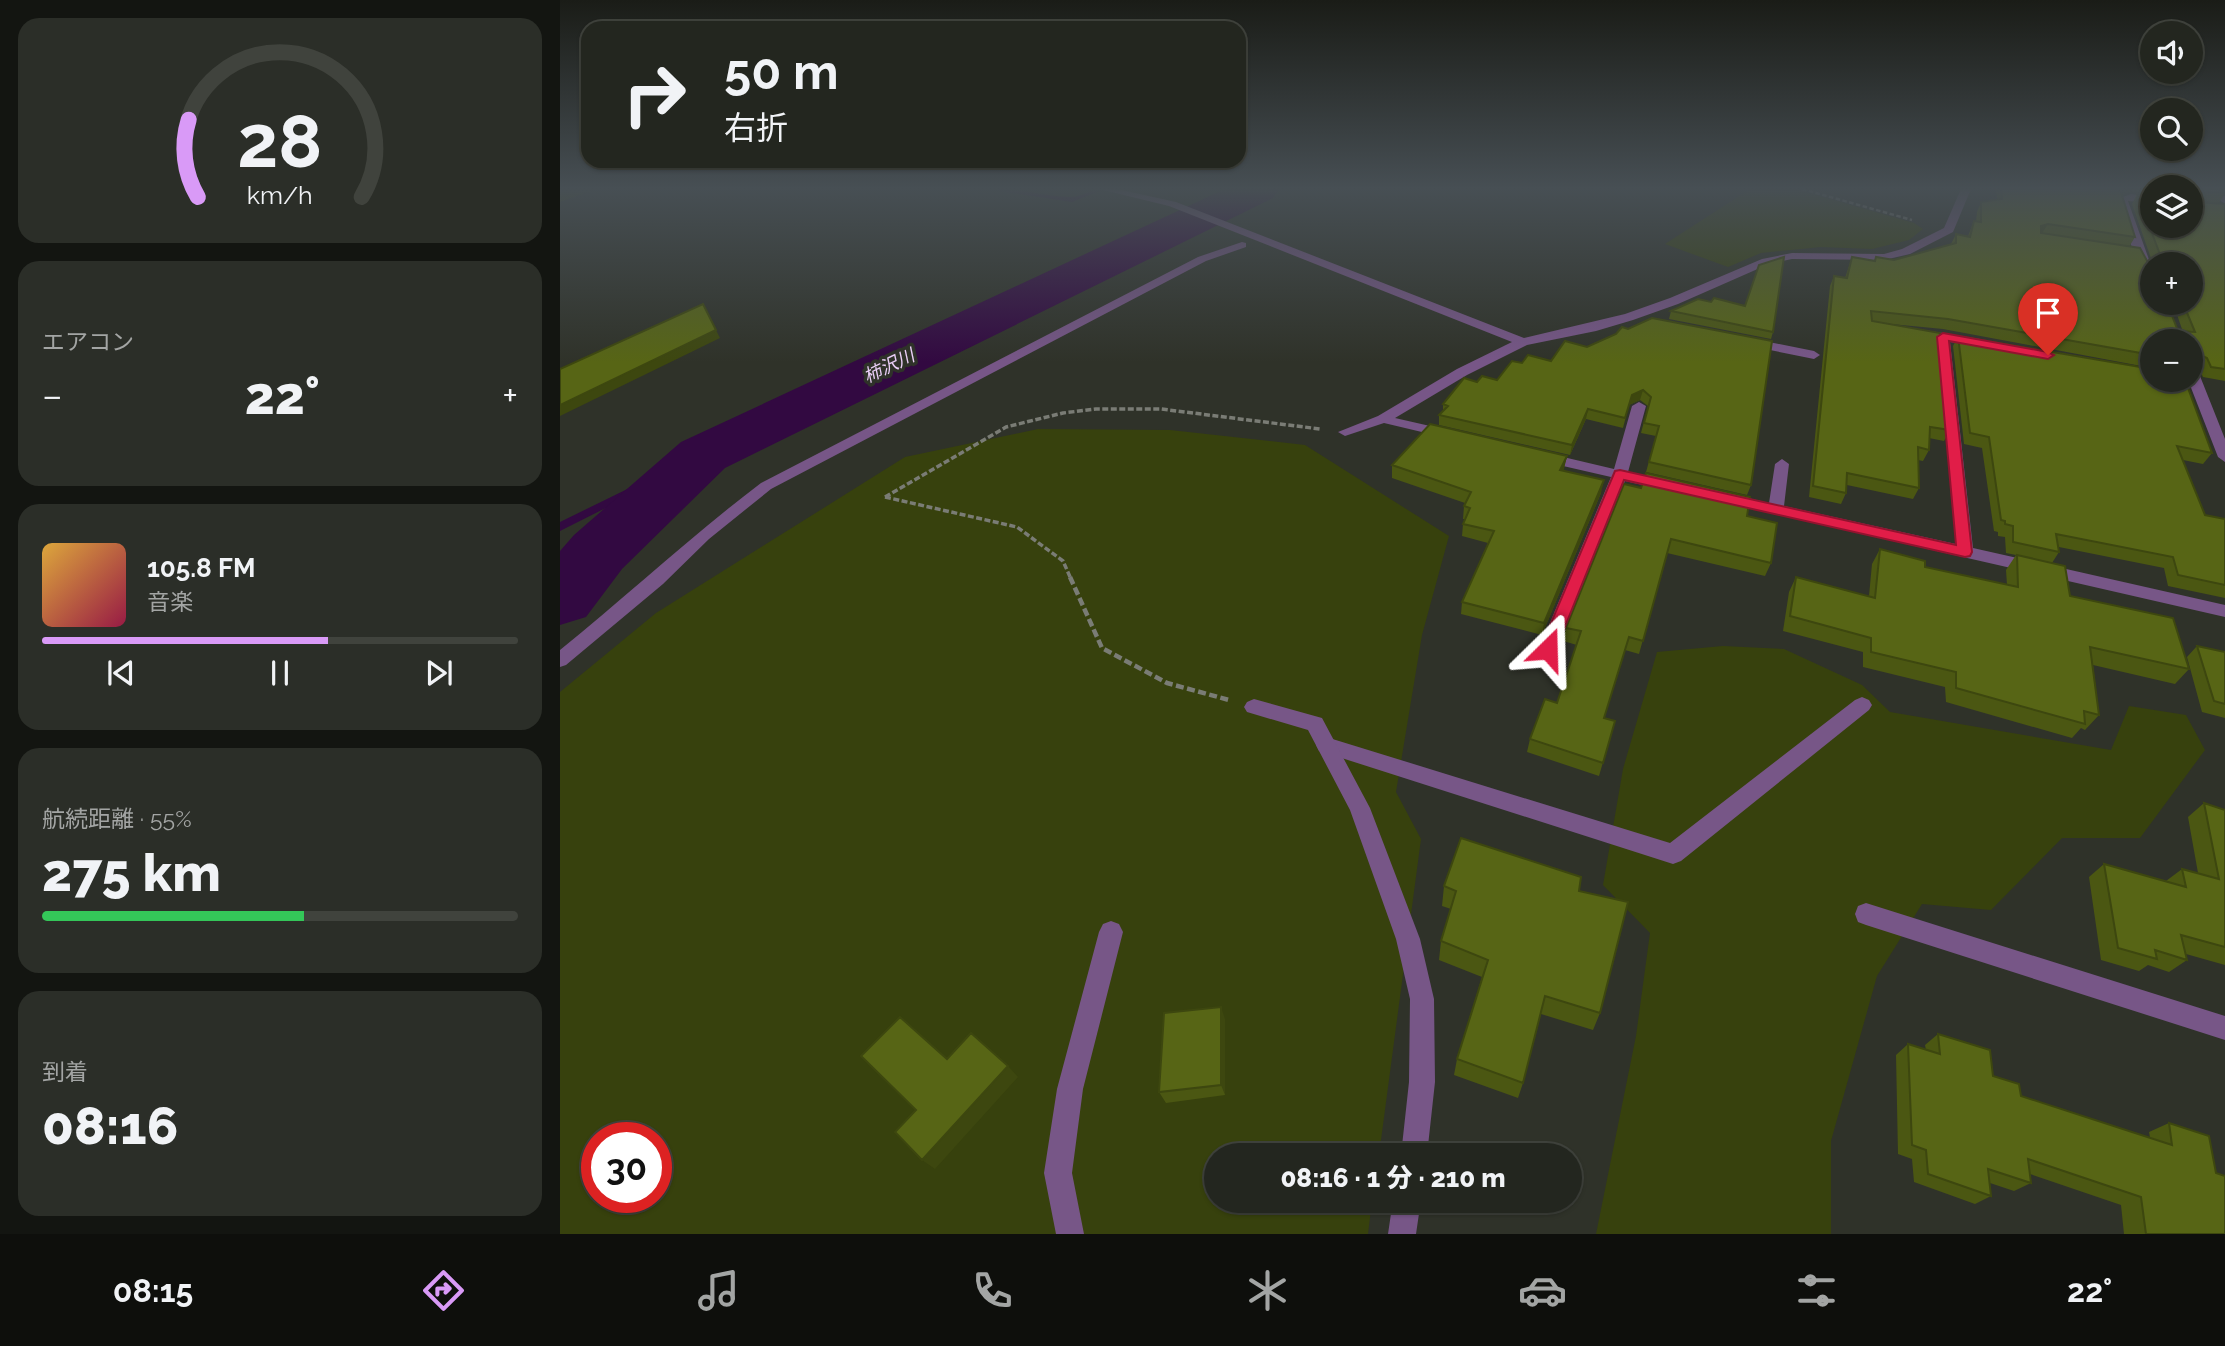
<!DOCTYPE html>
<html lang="ja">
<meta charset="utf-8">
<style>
body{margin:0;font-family:Raleway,"Noto Sans JP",sans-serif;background:#2b2e28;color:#f1f3f6;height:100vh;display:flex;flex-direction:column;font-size:26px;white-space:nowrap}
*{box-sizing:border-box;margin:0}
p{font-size:23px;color:#a3a5a4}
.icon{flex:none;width:38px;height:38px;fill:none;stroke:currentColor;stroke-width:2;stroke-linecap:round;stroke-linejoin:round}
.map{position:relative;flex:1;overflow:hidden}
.side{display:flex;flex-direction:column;gap:18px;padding:18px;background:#131511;width:560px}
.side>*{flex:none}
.top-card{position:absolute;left:21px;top:21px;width:665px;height:147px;border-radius:21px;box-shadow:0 2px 5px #0004,0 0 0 2px #40433d;background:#23261f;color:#f1f3f6;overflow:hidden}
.tools{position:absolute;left:1580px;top:21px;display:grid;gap:14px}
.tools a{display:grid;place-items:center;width:63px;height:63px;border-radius:50%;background:#23261f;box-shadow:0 2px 5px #0004,0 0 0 2px #40433d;font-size:35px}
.speed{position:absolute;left:21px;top:1122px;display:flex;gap:14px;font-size:35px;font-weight:700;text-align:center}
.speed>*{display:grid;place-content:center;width:91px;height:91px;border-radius:50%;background:#23261f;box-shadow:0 2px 5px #0004,0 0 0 2px #40433d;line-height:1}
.speed .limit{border:10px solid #d22;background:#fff;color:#111}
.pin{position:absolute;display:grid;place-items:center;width:60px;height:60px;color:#fff;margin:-72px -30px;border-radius:50% 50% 50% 0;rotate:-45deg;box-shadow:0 0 7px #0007}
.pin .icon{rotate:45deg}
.me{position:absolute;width:77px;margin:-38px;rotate:22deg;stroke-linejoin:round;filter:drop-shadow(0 0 5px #0008)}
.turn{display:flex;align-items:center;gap:24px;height:147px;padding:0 28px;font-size:32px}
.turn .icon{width:91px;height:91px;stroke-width:2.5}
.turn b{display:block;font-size:49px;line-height:60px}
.big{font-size:52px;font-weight:800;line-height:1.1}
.side .tile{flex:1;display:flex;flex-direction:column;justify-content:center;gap:10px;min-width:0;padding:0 24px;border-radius:21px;background:#2b2e28}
.side .dial{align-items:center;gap:0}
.dial svg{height:182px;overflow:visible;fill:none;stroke:#40433d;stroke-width:7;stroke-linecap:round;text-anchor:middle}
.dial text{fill:#f1f3f6;stroke:none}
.song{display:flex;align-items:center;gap:21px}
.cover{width:84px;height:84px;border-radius:10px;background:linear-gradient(135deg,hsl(40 70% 55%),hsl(340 70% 35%))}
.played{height:7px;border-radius:4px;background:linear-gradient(90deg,#d99af7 60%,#40433d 60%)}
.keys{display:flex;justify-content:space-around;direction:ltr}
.heat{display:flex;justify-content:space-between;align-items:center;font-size:38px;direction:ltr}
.charge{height:10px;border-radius:5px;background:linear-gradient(90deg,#34c759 55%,#40433d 0)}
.trip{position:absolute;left:644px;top:1143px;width:378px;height:70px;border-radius:35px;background:#23261f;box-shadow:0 2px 5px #0004,0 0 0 2px #40433d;font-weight:800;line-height:70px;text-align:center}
.tab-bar{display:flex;height:112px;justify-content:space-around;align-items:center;background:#0e0f0c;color:#a3a5a4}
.tab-bar .icon{width:49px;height:49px}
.tab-bar .current{color:#d99af7}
.tab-bar b{font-size:32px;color:#f1f3f6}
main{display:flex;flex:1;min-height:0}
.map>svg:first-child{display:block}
</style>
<main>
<section class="side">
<div class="tile dial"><svg viewBox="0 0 100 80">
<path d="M14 69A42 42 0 1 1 86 69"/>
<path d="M14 69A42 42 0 0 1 10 35" stroke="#d99af7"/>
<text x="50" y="56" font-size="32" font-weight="700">28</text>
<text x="50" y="72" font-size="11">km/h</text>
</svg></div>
<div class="tile"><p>エアコン</p>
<div class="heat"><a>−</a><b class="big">22°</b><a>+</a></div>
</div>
<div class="tile">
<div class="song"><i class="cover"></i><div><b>105.8 FM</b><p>音楽</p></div></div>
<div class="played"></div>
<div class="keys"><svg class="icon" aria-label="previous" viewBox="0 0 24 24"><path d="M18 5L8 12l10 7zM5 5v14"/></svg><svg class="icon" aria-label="pause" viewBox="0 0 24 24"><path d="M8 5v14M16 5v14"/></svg><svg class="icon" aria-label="next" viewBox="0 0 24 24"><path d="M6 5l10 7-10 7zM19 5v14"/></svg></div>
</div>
<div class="tile"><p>航続距離 · 55%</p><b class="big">275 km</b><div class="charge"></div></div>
<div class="tile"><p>到着</p><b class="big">08:16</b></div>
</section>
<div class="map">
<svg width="1665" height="1234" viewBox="0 0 1665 1234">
<rect width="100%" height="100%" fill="#2f3229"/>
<path fill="#37410d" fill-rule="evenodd" d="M1190,189H1235L1354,223L1363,229L1349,240L1312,249L1261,247L1201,253L1168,267L1105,244Z
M478,429L610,430L745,445L889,536L862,635L836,792L861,839L819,1155H656V1200L812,1201L808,1234H0V692L96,613L345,457ZM37,1138H96V1197H37Z
M1163,646L1224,649L1302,685L1330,712L1551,750L1569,706L1626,715L1645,750L1580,838H1502L1431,910L1362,904L1317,976L1271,1141V1234H1036L1076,1036L1090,933L1043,885L1063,769L1097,652Z"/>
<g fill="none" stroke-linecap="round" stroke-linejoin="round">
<path fill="#320941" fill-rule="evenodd" d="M437,189C461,189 484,196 508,197C520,198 532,189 544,189L512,202L440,191Z
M143,452L148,455L147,457L0,531V522Z"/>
<path fill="#320941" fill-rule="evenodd" d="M665,189H719L713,198L165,468L62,569L26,617L0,625V551L14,535L121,442Z"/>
<path stroke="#7a7c75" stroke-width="2.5" stroke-dasharray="4.5 2.5" stroke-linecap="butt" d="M1242,189L1352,220"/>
<path stroke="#7a7c75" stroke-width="3.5" stroke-dasharray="6 2.5" stroke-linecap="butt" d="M325,497L446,427L503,413L536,409H601L760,429
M325,497L457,527L503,561L511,579"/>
<path stroke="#7a7c75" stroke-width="4.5" stroke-dasharray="8 3.5" stroke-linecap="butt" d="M510,577L542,648L607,683L669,700"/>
<path fill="#775687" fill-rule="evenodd" d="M682,242L686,243V247L646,261L211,489L149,539L103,584L6,665L0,667V650C68,595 131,536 201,483L638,257Z
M1302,697L1309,700L1312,705L1309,710L1121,861L1113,864L766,753L759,751L756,745L759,739L766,737L1110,843L1295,700Z
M1306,903L1665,1016V1040L1306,925L1298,922L1295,914L1298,906Z
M551,921L559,924L563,932L523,1089L512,1173L524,1234H496L484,1173L497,1089L539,932L543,924Z"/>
<path fill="#775687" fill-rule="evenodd" d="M539,189H557L616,202L964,338L1065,314L1110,298L1202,259L1232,253L1324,254L1342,249L1384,228L1401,189H1411L1393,232L1350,254L1324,260L1232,259L1209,264L1118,304L1073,320L1036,331L967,345L907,375L835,418L892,431L894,434L887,438L824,423L785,436L778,432L818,416L897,369L952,342L609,206Z
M1644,189H1655L1665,196V204Z
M1571,194L1592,197V203L1568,201L1592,268V282C1577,275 1563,217 1557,199Z
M1358,329L1420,339L1426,343L1420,347L1390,342L1413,548L1665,605V617L1162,502L1159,498L1167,493L1209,503L1215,464L1222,459L1229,464L1224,506L1396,544L1377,340L1354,336L1352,333Z
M1189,338L1254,351L1260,355L1254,359L1185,345L1183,342Z
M1631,367L1638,371L1665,439V462L1658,457L1628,380H1631Z
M1079,402L1086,406L1068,472L1110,482L1113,485L1105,490L1065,481L997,649L994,654H982L979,649L1051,477L977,460L975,457L982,452L1054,469L1072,406Z
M694,699L762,718L810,808L860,939L874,999L875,1082L867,1155H841L849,1082L850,999L836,939L790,810L748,730L687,712L684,707L687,702Z
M833,1200H861L856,1234H828Z"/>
</g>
<path fill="#4b5712" d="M1436,189H1592V195L1571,191L1562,195L1575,237L1569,247L1618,331L1623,332L1613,303H1631V264H1593L1572,204L1577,194L1592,226L1631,189H1665V194L1659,203L1636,201L1637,202L1665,204V381L1643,377L1639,369L1634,366L1631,371V341H1592V368L1383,329L1321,323L1390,430L1384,441L1369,438V450L1363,461L1358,460L1359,488L1353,499L1287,485L1286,493L1281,504L1249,497L1270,286L1274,276L1285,278L1292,257L1315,261L1316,257L1334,260L1391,244L1396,234L1408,236L1414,221L1416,222L1417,212L1421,202L1437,200Z
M1111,311L1213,332L1211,339L1109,319Z
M1056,334L1191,485L1187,495L1086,472L1096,436L1081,433L1088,406L1080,400L1069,405L1063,428L1026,419L1010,455L879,425V415L883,412V404L917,382L937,380L962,363L991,361L1027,347Z
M1398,336L1652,453L1643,464L1623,460L1645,515L1665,519V598L1608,586L1604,568L1499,547V552L1492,563L1510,596L1629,669L1615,684L1533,665L1539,715L1525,730L1521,728L1512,738L1386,702L1385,687L1303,667V652L1223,631L1229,592L1236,577L1309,596L1312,564L1320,549L1365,567L1447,585L1446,570L1456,555L1446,553L1445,537L1438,536V532L1434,531L1422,448L1404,444L1393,346Z
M1007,456L1003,471L1041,493L982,635L901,614L902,602L928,543L902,536L903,524L905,519H903L904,506L905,503L832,478V465Z
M1064,484L1187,516L1211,563L1205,576L1107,553L1079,654L1065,650L1044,718L1055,721L1039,776L967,752L970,739L997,703L1017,645L1003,641L1006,628Z
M1637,646L1665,652V718L1642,712L1627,657Z
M1644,803L1665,810V965L1626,954L1627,960L1609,972L1588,965L1579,971L1541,960L1529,877L1544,864L1606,881L1622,869L1638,873L1628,817Z
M884,886L1019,891L1040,1013L1033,1030L981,1014L963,1083L958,1098L894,1075L897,1059L922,977L879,960L881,941L891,909L882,906Z
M665,1019V1095L606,1103L599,1092Z
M1378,1034L1461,1096L1590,1138L1589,1132L1609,1123L1665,1234H1564L1561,1205L1470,1174L1471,1183L1454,1191L1430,1183L1431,1196L1415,1204L1354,1182L1352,1159L1338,1154L1336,1055L1348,1044L1366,1050L1365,1045Z"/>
<path fill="#3d470f" d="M0,189H37L0,202Z
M1560,189H1573L1571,191L1555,198Z
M1488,224L1482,233L1476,235L1481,226Z
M143,304L160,338L0,416V405Z
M1083,390L1080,400L1069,405L1063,428L1072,395Z
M1028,409L1026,419L1010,455L1012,445Z
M1007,456L1004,469L998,483L1000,470Z
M1044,480L1041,493L982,635L984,623Z
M661,1007L665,1019V1095L661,1085Z
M448,1066L458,1077L375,1169L362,1160Z"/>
<path fill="#576515" stroke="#3d470f" stroke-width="2" d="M1441,189H1560L1575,237L1488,224L1481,226V233L1580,248L1591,268L1592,270V303H1607L1618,331L1635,332L1623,303H1631V264H1601V257L1577,194L1592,195V226H1631V189H1659L1665,193L1637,191L1634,199L1637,202L1665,204V369L1651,367L1647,358L1638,354L1636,364L1631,363V341H1592V355L1388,319L1311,311L1312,321L1380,333L1390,430L1370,427L1369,450L1358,447L1359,488L1287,473L1286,493L1253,486L1274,276L1287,278L1292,257L1315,261L1316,257L1334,260L1396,243V234L1410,237L1414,221L1421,222V202L1442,199Z
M1224,257L1213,332L1111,311L1138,299L1151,302L1154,298L1185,306L1199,265Z
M143,304L156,330L0,405V369Z
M1092,318L1212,341L1191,485L1089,462L1099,426L1084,423L1091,397L1083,390L1072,395L1065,418L1028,409L1012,445L879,415L888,406L883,404L904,378L917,382L922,376L937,380L952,361L962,363L968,355L991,361L1005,341L1027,347L1056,334L1062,327L1068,329Z
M1398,336L1592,369V380H1625L1652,453L1617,446L1645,515L1665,519V585L1618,575L1613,557L1496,534L1499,552L1453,542V526L1445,524V521L1441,520L1429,437L1410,433Z
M870,424L1007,456L1000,470L1044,480L984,623L902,602L934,531L903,524L910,508L904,506L911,492L832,465Z
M1086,473L1190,497L1187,516L1217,523L1211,563L1111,539L1083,641L1069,637L1044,718L1055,721L1043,763L970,739L985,699L997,703L1021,631L1006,628L1064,484L1081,488Z
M1320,549L1365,561V567L1458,587L1457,555L1505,566L1510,596L1613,618L1629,669L1530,647L1539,715L1524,711L1525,724L1396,688V672L1311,652V638L1230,616L1236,577L1315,598Z
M1637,646L1665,652V704L1654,701Z
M1644,803L1665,810V947L1621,935L1627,960L1595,950L1597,959L1558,948L1544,864L1626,887L1622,869L1659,879Z
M901,838L1021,877L1019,891L1068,902L1040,1013L985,996L963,1083L897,1059L928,960L881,941L896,891L884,886Z
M661,1007V1085L599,1092L604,1013Z
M340,1017L387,1059L411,1033L448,1066L362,1160L335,1132L356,1110L301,1056Z
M1378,1034L1430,1050L1433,1076L1459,1084L1461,1096L1612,1145L1609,1123L1649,1136L1656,1173L1665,1176V1234H1586L1581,1197L1468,1159L1471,1183L1428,1169L1431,1196L1368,1174L1366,1150L1352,1145L1348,1044L1380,1054Z"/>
<linearGradient id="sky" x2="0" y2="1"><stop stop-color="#1a1c17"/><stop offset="0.52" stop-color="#474f54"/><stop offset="1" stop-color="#474f54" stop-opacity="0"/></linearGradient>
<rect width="1665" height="362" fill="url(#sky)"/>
<path fill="#e11d48" stroke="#92132f" stroke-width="2" d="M1383,333L1488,352L1494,355L1488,359L1389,341L1412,552L1410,556L1405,557L1064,480L996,649L994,654H982L980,649L1055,471L1060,470L1396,545L1377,337Z"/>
<g text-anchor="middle" stroke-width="7" stroke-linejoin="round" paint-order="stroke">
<g font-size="18" font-style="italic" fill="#ebcff8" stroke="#2f3229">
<text transform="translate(329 366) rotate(-26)" y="6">柿沢川</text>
</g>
</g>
</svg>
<div class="tools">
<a><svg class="icon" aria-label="sound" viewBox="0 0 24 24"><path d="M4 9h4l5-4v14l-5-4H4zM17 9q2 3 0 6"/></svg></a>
<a><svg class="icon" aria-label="search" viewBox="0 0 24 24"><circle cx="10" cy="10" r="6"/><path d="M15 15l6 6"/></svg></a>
<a><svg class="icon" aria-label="layers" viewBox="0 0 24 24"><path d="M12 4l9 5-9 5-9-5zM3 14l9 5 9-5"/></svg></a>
<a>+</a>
<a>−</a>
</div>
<div class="speed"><div class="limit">30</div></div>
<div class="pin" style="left:1488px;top:355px;background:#d93025"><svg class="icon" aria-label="arrive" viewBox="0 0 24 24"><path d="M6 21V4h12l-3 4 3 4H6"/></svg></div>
<svg class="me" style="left:988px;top:649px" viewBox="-20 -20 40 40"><path d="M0-17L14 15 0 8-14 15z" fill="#e11d48" stroke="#fff" stroke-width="4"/></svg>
<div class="trip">08:16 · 1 分 · 210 m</div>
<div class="top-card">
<div class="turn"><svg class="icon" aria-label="right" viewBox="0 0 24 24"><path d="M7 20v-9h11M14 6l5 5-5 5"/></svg><div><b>50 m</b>右折</div></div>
</div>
</div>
</main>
<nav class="tab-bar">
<b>08:15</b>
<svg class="icon current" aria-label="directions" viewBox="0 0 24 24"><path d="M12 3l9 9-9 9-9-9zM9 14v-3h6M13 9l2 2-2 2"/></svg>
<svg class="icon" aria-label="music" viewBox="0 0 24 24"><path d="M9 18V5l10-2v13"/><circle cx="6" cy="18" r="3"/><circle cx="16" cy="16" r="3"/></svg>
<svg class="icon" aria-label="phone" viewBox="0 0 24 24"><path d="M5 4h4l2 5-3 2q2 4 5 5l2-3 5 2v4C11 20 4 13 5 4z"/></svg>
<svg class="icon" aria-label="climate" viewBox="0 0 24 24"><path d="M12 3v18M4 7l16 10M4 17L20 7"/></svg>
<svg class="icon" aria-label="car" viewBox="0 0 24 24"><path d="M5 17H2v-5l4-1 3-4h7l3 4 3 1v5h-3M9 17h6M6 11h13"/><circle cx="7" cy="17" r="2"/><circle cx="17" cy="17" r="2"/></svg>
<svg class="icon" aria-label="filters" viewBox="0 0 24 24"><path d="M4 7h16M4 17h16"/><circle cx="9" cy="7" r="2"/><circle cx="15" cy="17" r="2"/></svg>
<b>22°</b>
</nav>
